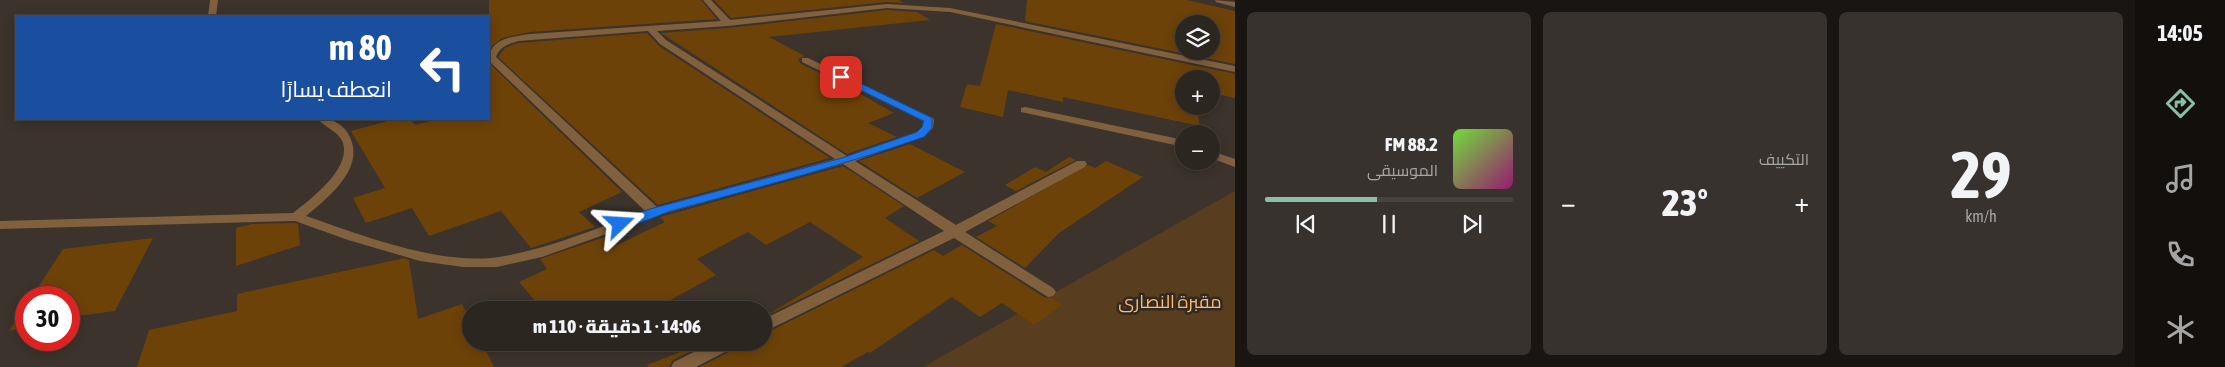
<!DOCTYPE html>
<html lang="ar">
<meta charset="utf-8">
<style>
body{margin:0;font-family:"Asap Condensed",Cairo,sans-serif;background:#38322e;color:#f1f3f6;direction:rtl;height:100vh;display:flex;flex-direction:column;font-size:19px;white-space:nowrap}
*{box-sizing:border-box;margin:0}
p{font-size:16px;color:#a6a5a5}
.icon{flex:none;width:28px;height:28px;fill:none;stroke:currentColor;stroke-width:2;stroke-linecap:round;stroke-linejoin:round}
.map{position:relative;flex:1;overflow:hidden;direction:ltr}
.drawer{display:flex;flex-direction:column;gap:12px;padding:12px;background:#181512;width:900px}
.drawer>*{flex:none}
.banner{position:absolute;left:15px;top:15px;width:475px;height:105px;border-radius:0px;box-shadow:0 2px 12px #0003,0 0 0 1px #48433f;direction:rtl;background:#1a4fa0;color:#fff;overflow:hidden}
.tools{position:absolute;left:1175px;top:15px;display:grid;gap:10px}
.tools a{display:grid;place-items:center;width:45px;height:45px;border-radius:50%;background:#2c2621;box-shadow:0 2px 12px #0003,0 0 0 1px #48433f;font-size:25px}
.speed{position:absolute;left:15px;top:286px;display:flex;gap:10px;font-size:25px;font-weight:700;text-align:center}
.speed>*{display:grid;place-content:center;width:65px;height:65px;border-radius:50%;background:#2c2621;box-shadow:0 2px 12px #0003,0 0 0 1px #48433f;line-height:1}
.speed .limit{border:8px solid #d22;background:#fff;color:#111}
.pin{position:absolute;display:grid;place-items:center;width:42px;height:42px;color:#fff;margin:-21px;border-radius:10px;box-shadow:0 2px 8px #0006}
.me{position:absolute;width:55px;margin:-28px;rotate:70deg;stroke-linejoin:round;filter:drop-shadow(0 0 4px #0008)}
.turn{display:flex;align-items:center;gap:18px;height:105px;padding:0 15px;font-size:22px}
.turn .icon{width:65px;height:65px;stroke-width:2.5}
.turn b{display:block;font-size:35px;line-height:42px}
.big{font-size:38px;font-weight:800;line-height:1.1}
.drawer .widget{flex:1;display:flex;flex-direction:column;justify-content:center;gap:8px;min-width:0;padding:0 18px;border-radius:8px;background:#38322e}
.drawer .dial{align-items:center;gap:0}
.dial b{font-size:65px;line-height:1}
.song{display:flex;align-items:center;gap:15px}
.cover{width:60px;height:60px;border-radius:8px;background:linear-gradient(135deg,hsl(100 70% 55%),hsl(320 70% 35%))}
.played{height:5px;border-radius:2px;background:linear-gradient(90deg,#8abfa5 45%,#48433f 45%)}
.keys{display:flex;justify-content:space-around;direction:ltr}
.heat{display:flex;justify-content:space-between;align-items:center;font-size:28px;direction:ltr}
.drawer .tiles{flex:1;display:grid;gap:12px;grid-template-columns:repeat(3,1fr)}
.trip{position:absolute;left:462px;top:301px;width:310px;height:50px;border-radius:25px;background:#2c2621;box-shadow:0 2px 12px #0003,0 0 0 1px #48433f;font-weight:800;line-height:50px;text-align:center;direction:rtl}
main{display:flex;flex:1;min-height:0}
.tabs{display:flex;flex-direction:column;width:90px;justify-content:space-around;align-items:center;background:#120f0d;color:#a6a5a5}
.tabs .icon{width:35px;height:35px}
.tabs .current{color:#8abfa5}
.tabs b{font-size:22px;color:#f1f3f6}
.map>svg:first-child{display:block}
</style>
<main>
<nav class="tabs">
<b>14:05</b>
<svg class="icon current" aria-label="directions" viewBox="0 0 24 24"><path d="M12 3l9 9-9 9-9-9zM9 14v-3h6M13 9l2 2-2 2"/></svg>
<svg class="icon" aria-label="music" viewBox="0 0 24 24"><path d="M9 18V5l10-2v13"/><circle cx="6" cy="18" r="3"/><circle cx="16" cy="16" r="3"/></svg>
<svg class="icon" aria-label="phone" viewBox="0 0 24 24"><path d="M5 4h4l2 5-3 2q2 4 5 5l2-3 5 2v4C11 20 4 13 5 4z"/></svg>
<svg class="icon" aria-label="climate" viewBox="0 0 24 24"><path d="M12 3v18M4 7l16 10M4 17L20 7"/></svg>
</nav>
<section class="drawer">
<div class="tiles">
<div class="widget dial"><b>29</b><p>km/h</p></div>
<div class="widget"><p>التكييف</p>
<div class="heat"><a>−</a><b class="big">23°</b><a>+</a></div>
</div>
<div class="widget">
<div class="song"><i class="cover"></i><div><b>88.2 FM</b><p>الموسيقى</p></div></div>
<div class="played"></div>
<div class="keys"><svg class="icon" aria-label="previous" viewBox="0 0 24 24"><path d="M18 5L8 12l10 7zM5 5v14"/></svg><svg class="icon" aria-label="pause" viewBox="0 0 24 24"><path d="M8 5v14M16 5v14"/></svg><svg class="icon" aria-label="next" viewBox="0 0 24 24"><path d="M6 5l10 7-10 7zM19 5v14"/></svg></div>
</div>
</div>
</section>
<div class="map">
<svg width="1235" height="367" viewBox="0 0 1235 367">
<rect width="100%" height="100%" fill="#3b332c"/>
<path fill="#583d1f" d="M1235,191V367H923Z"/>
<path fill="#6c4209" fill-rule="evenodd" d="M489,0H701L717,19L530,32L502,38L492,46L489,52Z
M714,0H899L904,3L887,2L731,18Z
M1027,0H1187L1235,11V64L1025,21ZM1184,24H1211V51H1184Z
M887,10L917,12L930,20L769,37L805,56L798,59L801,64L859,92H857L894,113L868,123L897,137L847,154L661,33L728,28Z
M996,24L1235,74V98L1211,93V79H1184V106H1196L1200,126L1063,97V102L1008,90L1003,117L960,107L967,84L980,86Z
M647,33L659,46L830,158L658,205L498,57L505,48L518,43Z
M489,63L622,192L579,212L595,227L531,248L501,211L429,236L412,208L366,223L353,198L385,188L351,131L395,119H410L415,125L438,119H489Z
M910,144L965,172L917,198L859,161Z
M1069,157L1076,160L1016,191L1005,185L1035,167L1046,172Z
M1106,161L1143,177L1059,233L1025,268L976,237L997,226L988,221L1088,165L1095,168Z
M843,166L904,206L885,218L919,241L764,317L863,257L810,222L766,245L748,232L697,259L716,275L652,310H543L519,282L547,269L540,259L605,237L615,246L665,222L660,217Z
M295,223L298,224L300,245L236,266V228L252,224Z
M153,238L115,311L69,317V298H31L63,249Z
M962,245L1047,299L1051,298L1062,305L1034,325L1002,303L980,317L952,297L870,353L868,352L841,367H700L737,348L740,342H764V334L934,250L943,256Z
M405,258L409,260L418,319L462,304L471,322V342H482L494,367H137L149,330L237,311V294Z
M26,304V327L9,331Z
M706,342H709L673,360L669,367H648L647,365Z"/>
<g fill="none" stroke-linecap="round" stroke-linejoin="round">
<path fill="#81603d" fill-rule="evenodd" d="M210,0H218L216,16H208Z
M703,0H711L730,20L887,4L950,8L1235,66V72L950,12L887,8L728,26L657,31L666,40L847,156L917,132L922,127L923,121L802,62V58H808L933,118L934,120L933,128L925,136L855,161L956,225L1077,161H1085L1087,164L1085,167L965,232L1053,288L1056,292L1053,296L1048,297L954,238L764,332V319L944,231L843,164L659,215L542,257L497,267H463L420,261L348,240L295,221L0,229V221L293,213C311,199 351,169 343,143C339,131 325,128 318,119C329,118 340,122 347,132C369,165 330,196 306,216C361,235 440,266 499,257C549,249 597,228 645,211L489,61C489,38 512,37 530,34L721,21ZM648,31L660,44L835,159L657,207L496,57C499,47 508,44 518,41Z
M1215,0L1235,2V7L1216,2Z
M1025,107L1184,140V147L1021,112V108Z
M1211,151L1235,159V167L1211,158Z
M714,342H738L736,346L696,367H671L674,362Z"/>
</g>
<path fill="#1a73e8" stroke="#114b97" d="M841,74L932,118V128L924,137C841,166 756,188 671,211C658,215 628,230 616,227L614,224L616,221L650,209L842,158L917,132L922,127L924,121L838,79L836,77Z"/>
<g text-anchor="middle" stroke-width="5" stroke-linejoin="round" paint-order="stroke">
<g font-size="18" fill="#fdbb72" stroke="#312922">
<text x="1170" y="308">مقبرة النصارى</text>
</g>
</g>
</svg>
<div class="tools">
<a><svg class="icon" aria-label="layers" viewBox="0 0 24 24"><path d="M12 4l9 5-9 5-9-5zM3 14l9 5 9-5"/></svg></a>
<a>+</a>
<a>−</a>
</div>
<div class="speed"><div class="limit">30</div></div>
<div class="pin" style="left:841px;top:77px;background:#d93025"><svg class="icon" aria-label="arrive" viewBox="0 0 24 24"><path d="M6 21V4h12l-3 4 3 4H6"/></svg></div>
<svg class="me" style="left:620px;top:224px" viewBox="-20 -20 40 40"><path d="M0-17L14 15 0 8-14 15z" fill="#1a73e8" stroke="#fff" stroke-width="4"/></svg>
<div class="trip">14:06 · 1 دقيقة · 110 m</div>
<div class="banner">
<div class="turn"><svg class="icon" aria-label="left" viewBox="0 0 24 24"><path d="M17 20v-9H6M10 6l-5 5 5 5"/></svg><div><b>80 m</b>انعطف يسارًا</div></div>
</div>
</div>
</main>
